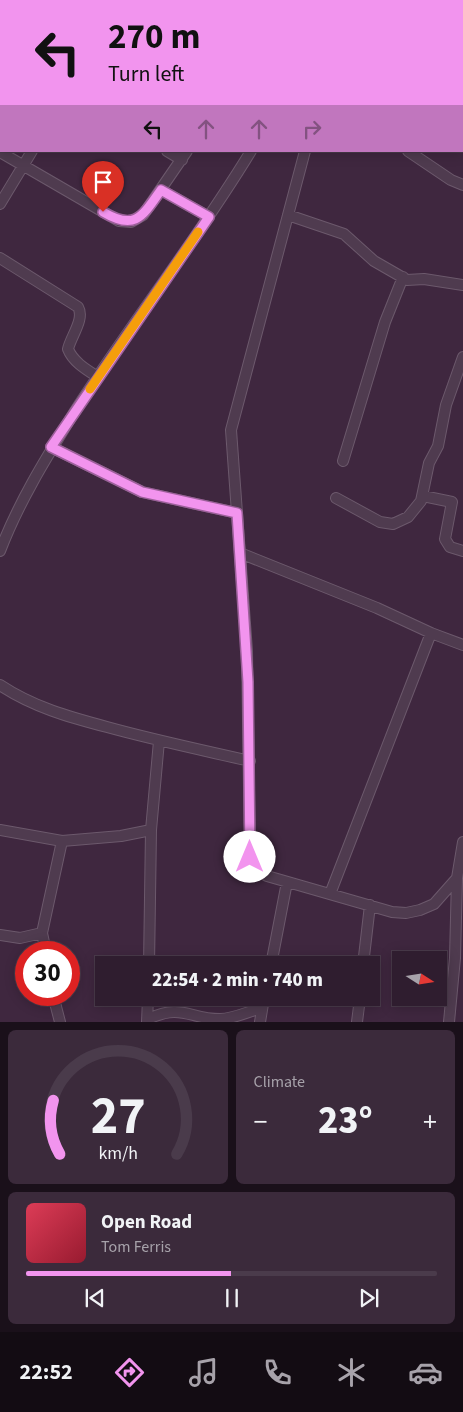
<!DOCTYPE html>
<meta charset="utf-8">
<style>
body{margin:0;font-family:"Source Sans 3",sans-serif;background:#3b2a3b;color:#f1f3f6;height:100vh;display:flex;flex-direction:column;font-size:19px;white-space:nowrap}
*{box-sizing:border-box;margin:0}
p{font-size:16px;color:#a7a2aa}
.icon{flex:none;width:28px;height:28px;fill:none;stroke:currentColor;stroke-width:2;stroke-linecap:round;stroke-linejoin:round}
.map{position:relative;height:1022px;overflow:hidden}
.side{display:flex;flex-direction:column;gap:8px;padding:8px;background:#1a101a;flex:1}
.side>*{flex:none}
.hud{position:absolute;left:0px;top:0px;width:464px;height:152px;box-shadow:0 2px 12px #0003,0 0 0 1px #4a3b4b;background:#f294ee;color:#111;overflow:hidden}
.needle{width:32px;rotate:102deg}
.controls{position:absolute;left:392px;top:951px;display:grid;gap:10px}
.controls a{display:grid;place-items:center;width:55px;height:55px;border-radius:0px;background:#2f1d2f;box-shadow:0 2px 12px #0003,0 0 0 1px #4a3b4b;font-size:25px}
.speed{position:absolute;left:15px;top:941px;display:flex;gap:10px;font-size:25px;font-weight:700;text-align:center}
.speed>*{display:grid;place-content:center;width:65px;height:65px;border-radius:50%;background:#2f1d2f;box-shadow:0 2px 12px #0003,0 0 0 1px #4a3b4b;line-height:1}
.speed .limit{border:8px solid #d22;background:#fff;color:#111}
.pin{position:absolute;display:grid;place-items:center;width:42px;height:42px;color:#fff;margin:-51px -21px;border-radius:50% 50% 50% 0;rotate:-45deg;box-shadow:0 0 5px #0007}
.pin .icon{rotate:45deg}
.me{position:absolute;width:55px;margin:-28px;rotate:0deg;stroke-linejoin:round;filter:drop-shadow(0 0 4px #0008)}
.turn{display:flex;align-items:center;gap:18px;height:105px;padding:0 25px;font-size:22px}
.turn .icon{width:65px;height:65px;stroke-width:2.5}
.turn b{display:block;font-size:35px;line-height:42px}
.lanes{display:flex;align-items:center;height:48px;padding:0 25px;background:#0003;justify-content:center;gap:25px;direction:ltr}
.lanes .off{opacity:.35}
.big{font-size:38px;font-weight:800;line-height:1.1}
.side .card{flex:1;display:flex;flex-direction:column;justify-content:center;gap:8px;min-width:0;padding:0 18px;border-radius:8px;background:#3b2a3b}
.side .dial{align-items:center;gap:0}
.dial svg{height:130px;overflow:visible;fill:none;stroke:#4a3b4b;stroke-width:7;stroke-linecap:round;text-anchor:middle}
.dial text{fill:#f1f3f6;stroke:none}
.song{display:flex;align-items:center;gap:15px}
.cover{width:60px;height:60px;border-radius:8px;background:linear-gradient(135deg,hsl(350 70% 55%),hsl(350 70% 35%))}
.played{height:5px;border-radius:2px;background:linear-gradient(90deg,#f294ee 50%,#4a3b4b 50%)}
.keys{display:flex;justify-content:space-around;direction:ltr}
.heat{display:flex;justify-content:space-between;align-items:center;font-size:28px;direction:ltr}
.side .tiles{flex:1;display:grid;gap:8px;grid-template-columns:1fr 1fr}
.card:last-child{grid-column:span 2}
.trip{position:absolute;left:95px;top:956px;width:285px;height:50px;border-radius:0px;background:#2f1d2f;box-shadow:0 2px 12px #0003,0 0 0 1px #4a3b4b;font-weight:800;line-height:50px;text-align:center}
.menu{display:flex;height:80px;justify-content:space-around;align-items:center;background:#130c13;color:#a7a2aa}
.menu .icon{width:35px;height:35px}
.menu .current{color:#f294ee}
.menu b{font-size:22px;color:#f1f3f6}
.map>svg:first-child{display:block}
</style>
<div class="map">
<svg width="463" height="1022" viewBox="0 0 463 1022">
<rect width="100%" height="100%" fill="#3f273f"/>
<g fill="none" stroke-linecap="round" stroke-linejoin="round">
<defs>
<path id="minor" d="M170,1L171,0
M343,1L344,0
M462,11L463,10
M462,32H463
M0,48L1,49
M167,151L182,160
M305,151L231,430L247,651L250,857L255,869L267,876L392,912L406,913L420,910L434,904L457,878
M408,151L451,180L463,185
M0,152L119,221L131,222L143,215L187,151
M161,190L209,217
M0,204L32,151
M288,215L344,234L374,261L407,280L424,279L463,285
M0,258L78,307C85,319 71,336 68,349C73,362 87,370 98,377
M51,447L142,492L237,513
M343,461L385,322L403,277
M423,496L452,502L445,539L450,547L463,551
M336,498L380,522L393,524L408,517L421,501L429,463L438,446L446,405L463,357
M0,551C20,499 48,455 77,408C133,321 197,240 251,151
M240,553L377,608L431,633
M0,685C33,707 69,717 107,727C154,740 202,750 250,761
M0,830L62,841
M330,894L431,633L463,645
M42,933L46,952
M0,935L20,938L42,933L62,841L121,836L151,830
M149,965L151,830L159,741
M271,965L287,882
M363,965L370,905
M53,995L60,1022
M148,1019C182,1003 189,1019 220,1019C234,1019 249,1011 262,1008
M147,1022L148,998
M260,1022L264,998
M357,1022L360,998
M449,1022L455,958L457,878L463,842"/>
</defs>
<use href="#minor" stroke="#6c596c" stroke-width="12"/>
<use href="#minor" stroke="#4f3b4f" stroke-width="10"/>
</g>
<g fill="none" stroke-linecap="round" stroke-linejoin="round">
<defs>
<path id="route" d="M103,212C135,231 142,217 161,190L209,217L51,447L142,492L237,513L248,682L250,857"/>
</defs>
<use href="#route" stroke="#9d609b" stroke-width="12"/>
<use href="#route" stroke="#f294ee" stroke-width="9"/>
<path stroke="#f59e0b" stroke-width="9" d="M90,389L198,232"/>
</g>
</svg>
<div class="controls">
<a><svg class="needle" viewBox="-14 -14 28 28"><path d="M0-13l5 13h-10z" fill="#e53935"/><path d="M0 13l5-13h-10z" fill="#a7a2aa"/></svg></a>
</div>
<div class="speed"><div class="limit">30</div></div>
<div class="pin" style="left:103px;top:212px;background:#d93025"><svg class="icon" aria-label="arrive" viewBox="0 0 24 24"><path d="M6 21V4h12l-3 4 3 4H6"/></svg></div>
<svg class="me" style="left:250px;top:857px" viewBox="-20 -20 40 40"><circle r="19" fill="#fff"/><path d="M0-13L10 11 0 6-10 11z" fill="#f294ee"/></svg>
<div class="trip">22:54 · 2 min · 740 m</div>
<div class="hud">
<div class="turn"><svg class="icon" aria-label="left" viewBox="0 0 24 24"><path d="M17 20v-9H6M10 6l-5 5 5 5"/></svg><div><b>270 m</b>Turn left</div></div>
<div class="lanes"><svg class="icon" aria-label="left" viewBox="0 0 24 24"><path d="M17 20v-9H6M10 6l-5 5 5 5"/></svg><svg class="icon off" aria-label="ahead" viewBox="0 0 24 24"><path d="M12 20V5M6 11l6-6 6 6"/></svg><svg class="icon off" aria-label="ahead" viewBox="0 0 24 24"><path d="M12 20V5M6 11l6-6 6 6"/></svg><svg class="icon off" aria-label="right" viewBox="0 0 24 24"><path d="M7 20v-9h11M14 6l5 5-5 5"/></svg></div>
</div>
</div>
<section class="side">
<div class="tiles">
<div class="card dial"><svg viewBox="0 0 100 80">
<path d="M14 69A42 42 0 1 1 86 69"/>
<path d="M14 69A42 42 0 0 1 10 36" stroke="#f294ee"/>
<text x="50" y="56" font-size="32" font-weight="700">27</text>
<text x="50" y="72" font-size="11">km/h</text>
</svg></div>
<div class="card"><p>Climate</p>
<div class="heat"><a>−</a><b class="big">23°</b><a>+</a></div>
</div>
<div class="card">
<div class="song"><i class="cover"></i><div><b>Open Road</b><p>Tom Ferris</p></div></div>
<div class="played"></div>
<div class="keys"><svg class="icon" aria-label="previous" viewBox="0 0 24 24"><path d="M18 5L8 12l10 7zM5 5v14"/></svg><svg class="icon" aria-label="pause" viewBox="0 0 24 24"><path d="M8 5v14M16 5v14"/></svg><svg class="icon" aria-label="next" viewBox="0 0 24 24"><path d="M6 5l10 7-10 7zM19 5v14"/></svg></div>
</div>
</div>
</section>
<nav class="menu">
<b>22:52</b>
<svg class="icon current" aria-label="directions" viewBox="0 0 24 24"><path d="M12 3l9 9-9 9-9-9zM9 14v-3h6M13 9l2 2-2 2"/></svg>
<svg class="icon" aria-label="music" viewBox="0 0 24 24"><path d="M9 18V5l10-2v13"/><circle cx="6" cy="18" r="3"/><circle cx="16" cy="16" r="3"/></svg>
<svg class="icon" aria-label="phone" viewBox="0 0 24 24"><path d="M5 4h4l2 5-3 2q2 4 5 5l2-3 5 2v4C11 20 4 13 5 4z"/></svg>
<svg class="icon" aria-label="climate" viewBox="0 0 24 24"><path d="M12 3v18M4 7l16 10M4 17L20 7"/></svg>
<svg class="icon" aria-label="car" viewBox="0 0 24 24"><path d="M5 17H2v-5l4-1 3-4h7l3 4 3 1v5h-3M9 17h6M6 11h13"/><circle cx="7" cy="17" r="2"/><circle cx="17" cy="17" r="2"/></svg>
</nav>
